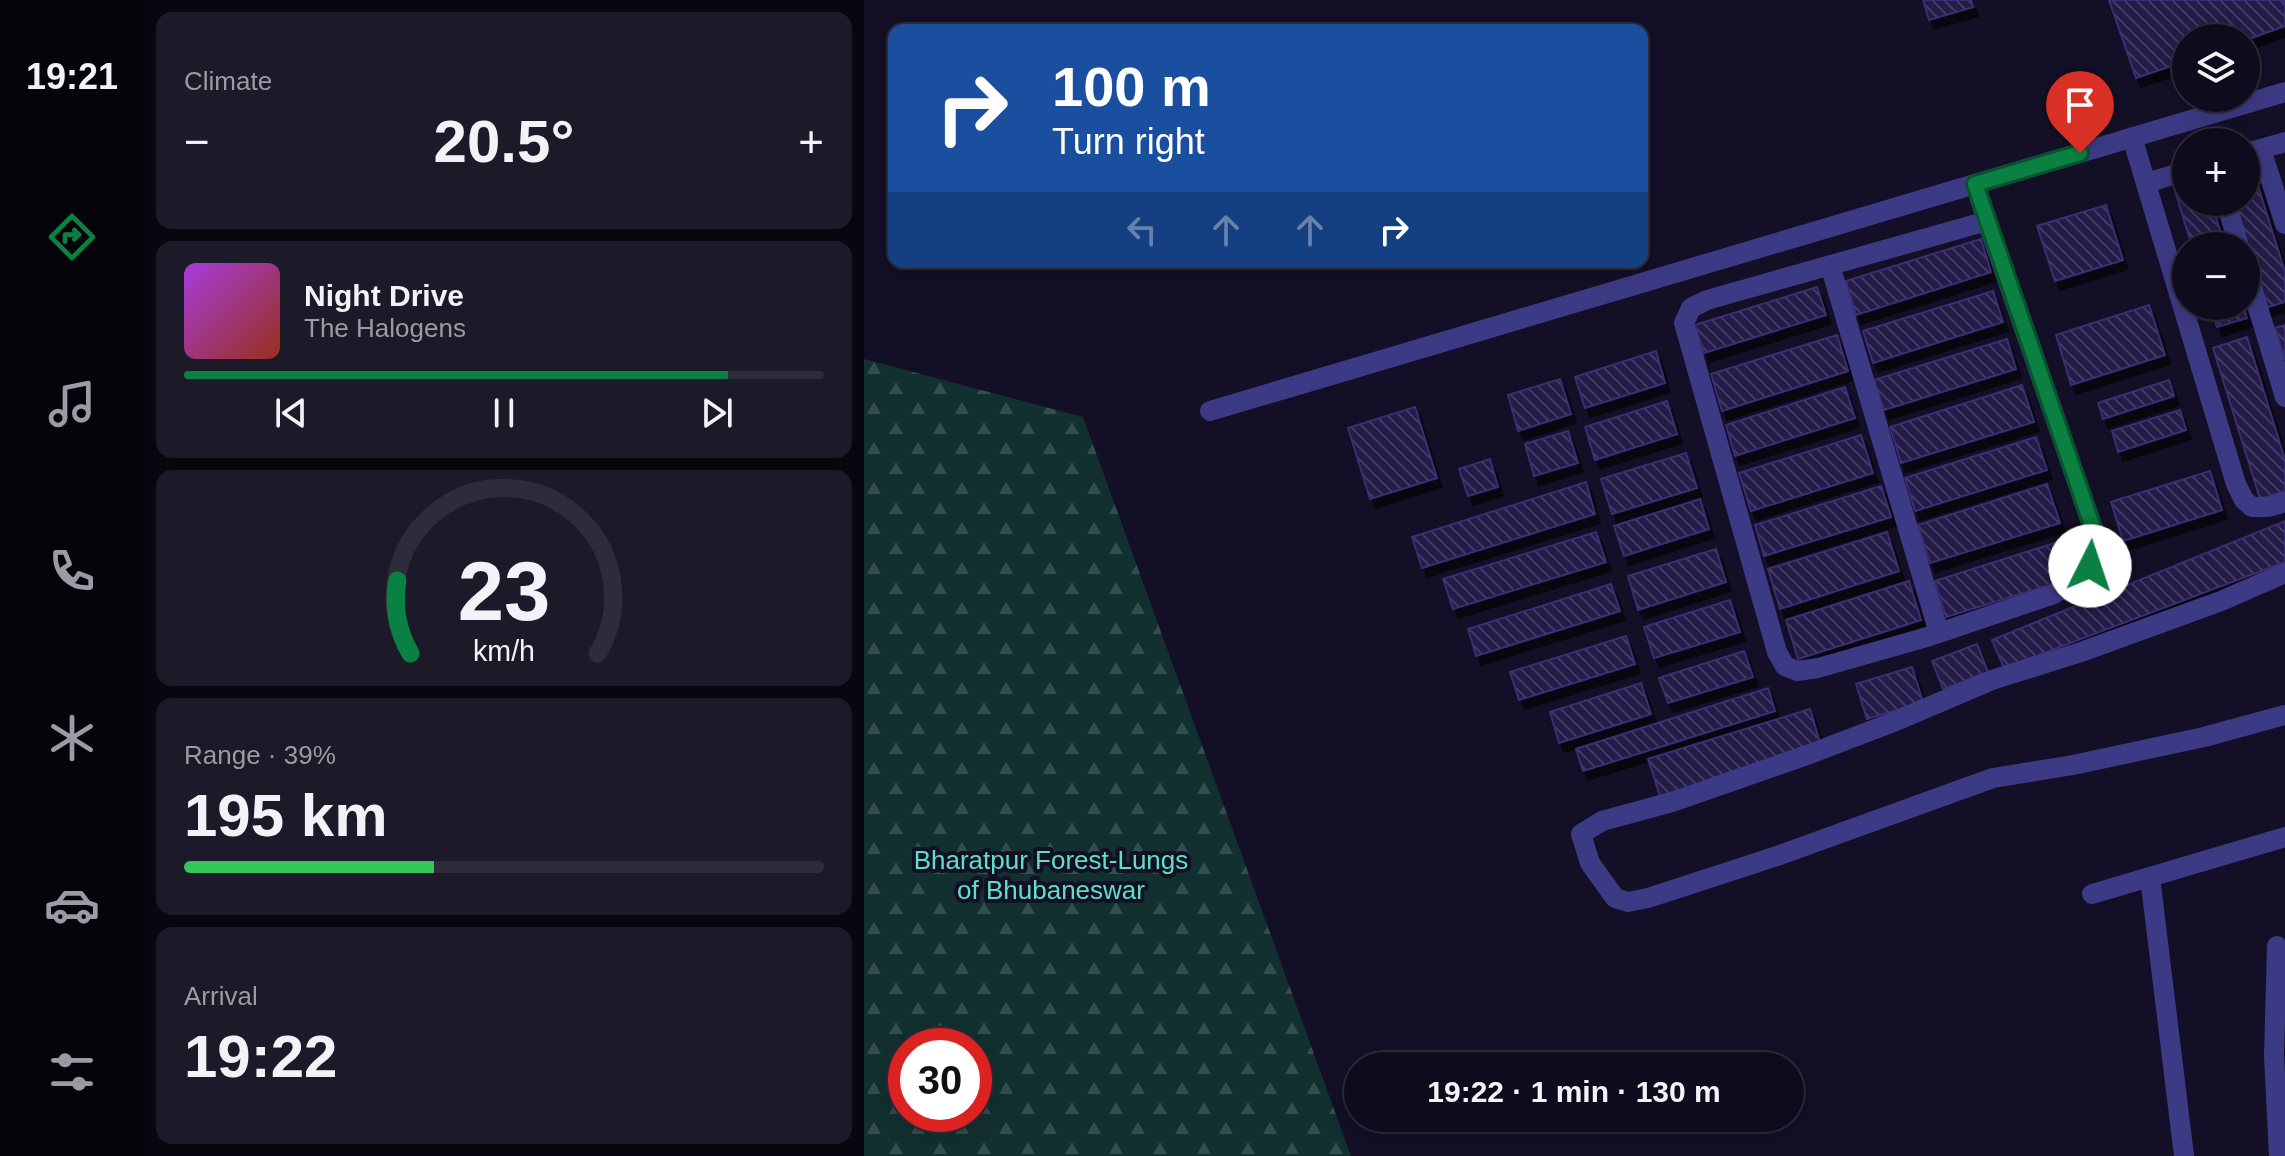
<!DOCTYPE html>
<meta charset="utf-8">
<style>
body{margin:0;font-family:Arial,sans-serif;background:#1c1929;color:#f1f3f6;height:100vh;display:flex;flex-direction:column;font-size:30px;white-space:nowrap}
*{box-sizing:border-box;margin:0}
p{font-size:26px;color:#9b9ba3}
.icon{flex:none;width:44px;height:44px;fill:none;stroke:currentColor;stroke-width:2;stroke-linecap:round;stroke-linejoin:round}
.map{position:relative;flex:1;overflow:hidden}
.sheet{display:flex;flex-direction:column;gap:12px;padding:12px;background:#08060f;width:720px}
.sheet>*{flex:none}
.top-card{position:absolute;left:24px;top:24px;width:760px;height:244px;border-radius:16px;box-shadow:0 4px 20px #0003,0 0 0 2px #2e2b3b;background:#1a4fa0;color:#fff;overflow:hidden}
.fabs{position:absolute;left:1308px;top:24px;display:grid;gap:16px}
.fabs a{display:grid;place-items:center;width:88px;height:88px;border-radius:50%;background:#0e0b1c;box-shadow:0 4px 20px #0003,0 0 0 2px #2e2b3b;font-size:40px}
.speed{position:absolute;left:24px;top:1028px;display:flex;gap:16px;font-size:40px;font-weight:700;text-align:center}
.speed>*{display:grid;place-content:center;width:104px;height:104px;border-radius:50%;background:#0e0b1c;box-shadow:0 4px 20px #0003,0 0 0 2px #2e2b3b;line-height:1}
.speed .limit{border:12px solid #d22;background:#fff;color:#111}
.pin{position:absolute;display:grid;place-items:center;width:68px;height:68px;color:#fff;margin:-82px -34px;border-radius:50% 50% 50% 0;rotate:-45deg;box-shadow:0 0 8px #0007}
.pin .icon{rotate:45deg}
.me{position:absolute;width:88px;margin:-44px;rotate:4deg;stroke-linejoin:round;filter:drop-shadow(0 0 6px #0008)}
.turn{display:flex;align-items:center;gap:28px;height:168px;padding:0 32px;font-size:36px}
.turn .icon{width:104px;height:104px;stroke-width:2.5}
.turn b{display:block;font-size:56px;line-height:68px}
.lanes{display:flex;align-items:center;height:76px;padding:0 32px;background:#0003;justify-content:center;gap:40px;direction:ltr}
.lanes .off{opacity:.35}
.big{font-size:60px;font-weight:700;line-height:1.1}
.sheet .tile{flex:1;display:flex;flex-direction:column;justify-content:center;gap:12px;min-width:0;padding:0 28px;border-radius:16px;background:#1c1929}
.sheet .dial{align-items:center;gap:0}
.dial svg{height:208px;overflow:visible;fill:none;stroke:#2e2b3b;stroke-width:7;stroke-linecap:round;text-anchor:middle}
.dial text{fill:#f1f3f6;stroke:none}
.song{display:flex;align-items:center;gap:24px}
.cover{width:96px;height:96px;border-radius:12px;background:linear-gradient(135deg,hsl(280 70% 55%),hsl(10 70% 35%))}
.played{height:8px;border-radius:4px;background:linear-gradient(90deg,#0b8043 85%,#2e2b3b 85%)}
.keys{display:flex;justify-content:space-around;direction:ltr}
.heat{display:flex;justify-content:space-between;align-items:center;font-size:44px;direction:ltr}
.charge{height:12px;border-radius:6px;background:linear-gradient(90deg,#34c759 39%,#2e2b3b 0)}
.trip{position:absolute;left:480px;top:1052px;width:460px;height:80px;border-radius:40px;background:#0e0b1c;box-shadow:0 4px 20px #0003,0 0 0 2px #2e2b3b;font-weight:700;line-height:80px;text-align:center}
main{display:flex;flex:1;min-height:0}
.menu{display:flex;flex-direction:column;width:144px;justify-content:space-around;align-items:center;background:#06040b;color:#9b9ba3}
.menu .icon{width:56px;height:56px}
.menu .active{color:#0b8043}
.menu b{font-size:36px;color:#f1f3f6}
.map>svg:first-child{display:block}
</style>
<main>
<nav class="menu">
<b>19:21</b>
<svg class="icon active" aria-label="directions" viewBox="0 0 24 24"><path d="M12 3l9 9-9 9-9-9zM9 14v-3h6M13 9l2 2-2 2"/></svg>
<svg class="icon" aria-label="music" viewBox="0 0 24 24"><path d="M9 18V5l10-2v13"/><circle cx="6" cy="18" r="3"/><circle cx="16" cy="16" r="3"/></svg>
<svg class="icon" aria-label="phone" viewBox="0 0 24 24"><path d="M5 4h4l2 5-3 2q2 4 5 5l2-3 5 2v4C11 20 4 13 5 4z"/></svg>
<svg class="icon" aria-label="climate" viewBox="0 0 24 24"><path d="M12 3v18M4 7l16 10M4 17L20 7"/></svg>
<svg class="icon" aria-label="car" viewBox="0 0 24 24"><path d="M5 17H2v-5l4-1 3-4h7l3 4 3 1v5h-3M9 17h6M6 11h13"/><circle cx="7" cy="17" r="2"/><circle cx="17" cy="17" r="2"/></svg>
<svg class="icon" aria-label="filters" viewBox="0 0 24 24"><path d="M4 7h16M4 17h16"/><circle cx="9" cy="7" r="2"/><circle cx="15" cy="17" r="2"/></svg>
</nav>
<section class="sheet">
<div class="tile"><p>Climate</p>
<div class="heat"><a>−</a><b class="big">20.5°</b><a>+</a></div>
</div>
<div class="tile">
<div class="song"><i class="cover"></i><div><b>Night Drive</b><p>The Halogens</p></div></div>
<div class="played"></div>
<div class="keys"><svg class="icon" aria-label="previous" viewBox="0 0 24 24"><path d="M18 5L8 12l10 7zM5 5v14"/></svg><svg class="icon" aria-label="pause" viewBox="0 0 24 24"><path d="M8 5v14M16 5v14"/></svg><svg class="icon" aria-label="next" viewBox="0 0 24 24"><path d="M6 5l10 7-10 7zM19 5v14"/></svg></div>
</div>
<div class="tile dial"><svg viewBox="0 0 100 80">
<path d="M14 69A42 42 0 1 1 86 69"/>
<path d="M14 69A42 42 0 0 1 9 41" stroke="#0b8043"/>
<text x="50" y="56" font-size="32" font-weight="700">23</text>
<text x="50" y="72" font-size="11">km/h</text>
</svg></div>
<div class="tile"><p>Range · 39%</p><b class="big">195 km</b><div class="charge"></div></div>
<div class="tile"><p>Arrival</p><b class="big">19:22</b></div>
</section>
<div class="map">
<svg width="1421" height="1156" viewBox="0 0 1421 1156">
<defs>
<pattern id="forest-firs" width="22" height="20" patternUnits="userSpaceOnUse" patternTransform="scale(2)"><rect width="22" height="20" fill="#12302f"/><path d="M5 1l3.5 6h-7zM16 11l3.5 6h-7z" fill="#344d4e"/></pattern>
<pattern id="building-back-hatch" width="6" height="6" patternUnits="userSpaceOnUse" patternTransform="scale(2)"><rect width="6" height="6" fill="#241b47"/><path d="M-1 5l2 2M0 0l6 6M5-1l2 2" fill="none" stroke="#433b63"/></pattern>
<filter id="shadow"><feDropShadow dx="5" dy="9" stdDeviation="0" flood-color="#0009"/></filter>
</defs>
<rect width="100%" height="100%" fill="#130f26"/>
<path fill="url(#forest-firs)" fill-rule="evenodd" d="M0,359L219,417L487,1156H0ZM42,1046H110V1114H42Z"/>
<path fill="url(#building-back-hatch)" stroke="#3b2d73" stroke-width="2" filter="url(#shadow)" d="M1059,0H1107L1109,7L1065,20Z
M1245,0H1421V26L1382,40L1322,38V61L1272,78Z
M1389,170L1421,272V302L1401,308L1368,202H1382V172Z
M1322,188V202H1347L1361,246H1328L1311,191Z
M1242,205L1259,260L1191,281L1173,226Z
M1117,239L1127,272L992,315L982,281Z
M953,287L962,315L840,353L831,325Z
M1129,291L1139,322L1009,363L999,331Z
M1285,305L1301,355L1207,385L1192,335Z
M1347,306H1379L1383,318L1353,327Z
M1421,325V360L1411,328Z
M973,335L984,371L858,411L847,374Z
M1383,337L1421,460V491L1396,499L1349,348Z
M1143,339L1152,369L1020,410L1010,380Z
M792,351L801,383L721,408L711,377Z
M696,379L707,414L654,431L644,395Z
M1305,380L1310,396L1239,419L1234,403Z
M1158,385L1170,422L1037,463L1026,427Z
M981,387L991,418L871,456L862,425Z
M803,401L813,434L731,460L721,427Z
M551,407L573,478L506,499L484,428Z
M1316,410L1322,430L1254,452L1248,431Z
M704,431L714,463L670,476L661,444Z
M997,435L1009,473L887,511L875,473Z
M1172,437L1183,470L1051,511L1041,478Z
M822,453L833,488L748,514L737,479Z
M626,459L634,487L604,496L595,469Z
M1346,471L1358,510L1259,541L1247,502Z
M722,482L731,514L558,568L548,537Z
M1183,484L1196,523L1066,563L1054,525Z
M1017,486L1027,517L900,556L891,525Z
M836,499L845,529L760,556L750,526Z
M1421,521V562L1140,668L1128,640Z
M732,532L742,562L589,609L579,579Z
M1023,532L1035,571L916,609L904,569Z
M1200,540L1211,577L1082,617L1071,581Z
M852,549L862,582L774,610L764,576Z
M1045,581L1057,620L934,659L922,620Z
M747,584L756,611L612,656L604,629Z
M866,600L876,632L790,658L780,627Z
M762,636L771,664L655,700L646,672Z
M1113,644L1124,672L1079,689L1068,661Z
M880,651L889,677L804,703L795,678Z
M1048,667L1059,702L1003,719L992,684Z
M777,683L787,714L695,743L686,712Z
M904,688L911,711L719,771L712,749Z
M946,709L957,746L796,796L784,759Z"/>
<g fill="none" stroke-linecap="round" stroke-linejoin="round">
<path stroke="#3d3a85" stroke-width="20" d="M1268,137L1372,484L1380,500L1388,507H1405L1421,502
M1397,149L1421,224
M1382,153L1421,142
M1282,183L1322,171
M1111,184L1123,221L1229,528L1232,547L1226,566L1212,581L1190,594L1063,637L954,668L933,671L921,666L913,652L820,323L827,308L843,300L1123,221
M1362,202L1375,246
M966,265L1075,633
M1382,268L1421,397
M346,411L1421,92
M1421,573L1357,601L1217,652L1128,680L1027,723L943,755L808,802L738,821L717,834L726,863L751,898L764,902L784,898L910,857L1129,778L1209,765L1340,737L1421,715
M1286,877L1320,1156
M1228,894L1421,837
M1413,946L1410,1055L1415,1156"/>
</g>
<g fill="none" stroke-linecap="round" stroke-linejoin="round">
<defs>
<path id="route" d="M1216,153L1111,184L1229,528L1232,547L1226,566"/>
</defs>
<use href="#route" stroke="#07532c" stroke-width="20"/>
<use href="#route" stroke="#0b8043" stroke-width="14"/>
</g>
<g text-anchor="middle" stroke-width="8" stroke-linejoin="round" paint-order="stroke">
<g font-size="26" fill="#5fe0c0" stroke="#130f26">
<text x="187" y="869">Bharatpur Forest-Lungs<tspan x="187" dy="30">of Bhubaneswar</tspan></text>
</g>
</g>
</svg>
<div class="fabs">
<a><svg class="icon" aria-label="layers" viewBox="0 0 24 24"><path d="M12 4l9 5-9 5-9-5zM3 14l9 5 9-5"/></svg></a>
<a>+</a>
<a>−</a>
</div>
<div class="speed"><div class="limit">30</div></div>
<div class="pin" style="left:1216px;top:153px;background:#d93025"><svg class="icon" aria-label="arrive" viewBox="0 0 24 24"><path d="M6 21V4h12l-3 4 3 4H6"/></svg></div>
<svg class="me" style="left:1226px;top:566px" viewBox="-20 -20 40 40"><circle r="19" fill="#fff"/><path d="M0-13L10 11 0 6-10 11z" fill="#0b8043"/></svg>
<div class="trip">19:22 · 1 min · 130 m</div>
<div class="top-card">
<div class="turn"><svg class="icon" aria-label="right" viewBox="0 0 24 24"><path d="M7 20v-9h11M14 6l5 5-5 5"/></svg><div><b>100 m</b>Turn right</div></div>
<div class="lanes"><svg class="icon off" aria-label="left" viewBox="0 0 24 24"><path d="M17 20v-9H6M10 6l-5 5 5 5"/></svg><svg class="icon off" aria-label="ahead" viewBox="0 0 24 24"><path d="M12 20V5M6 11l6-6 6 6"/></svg><svg class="icon off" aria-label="ahead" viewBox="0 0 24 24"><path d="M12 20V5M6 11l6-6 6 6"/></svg><svg class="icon" aria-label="right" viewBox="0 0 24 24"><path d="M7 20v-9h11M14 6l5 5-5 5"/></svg></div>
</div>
</div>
</main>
